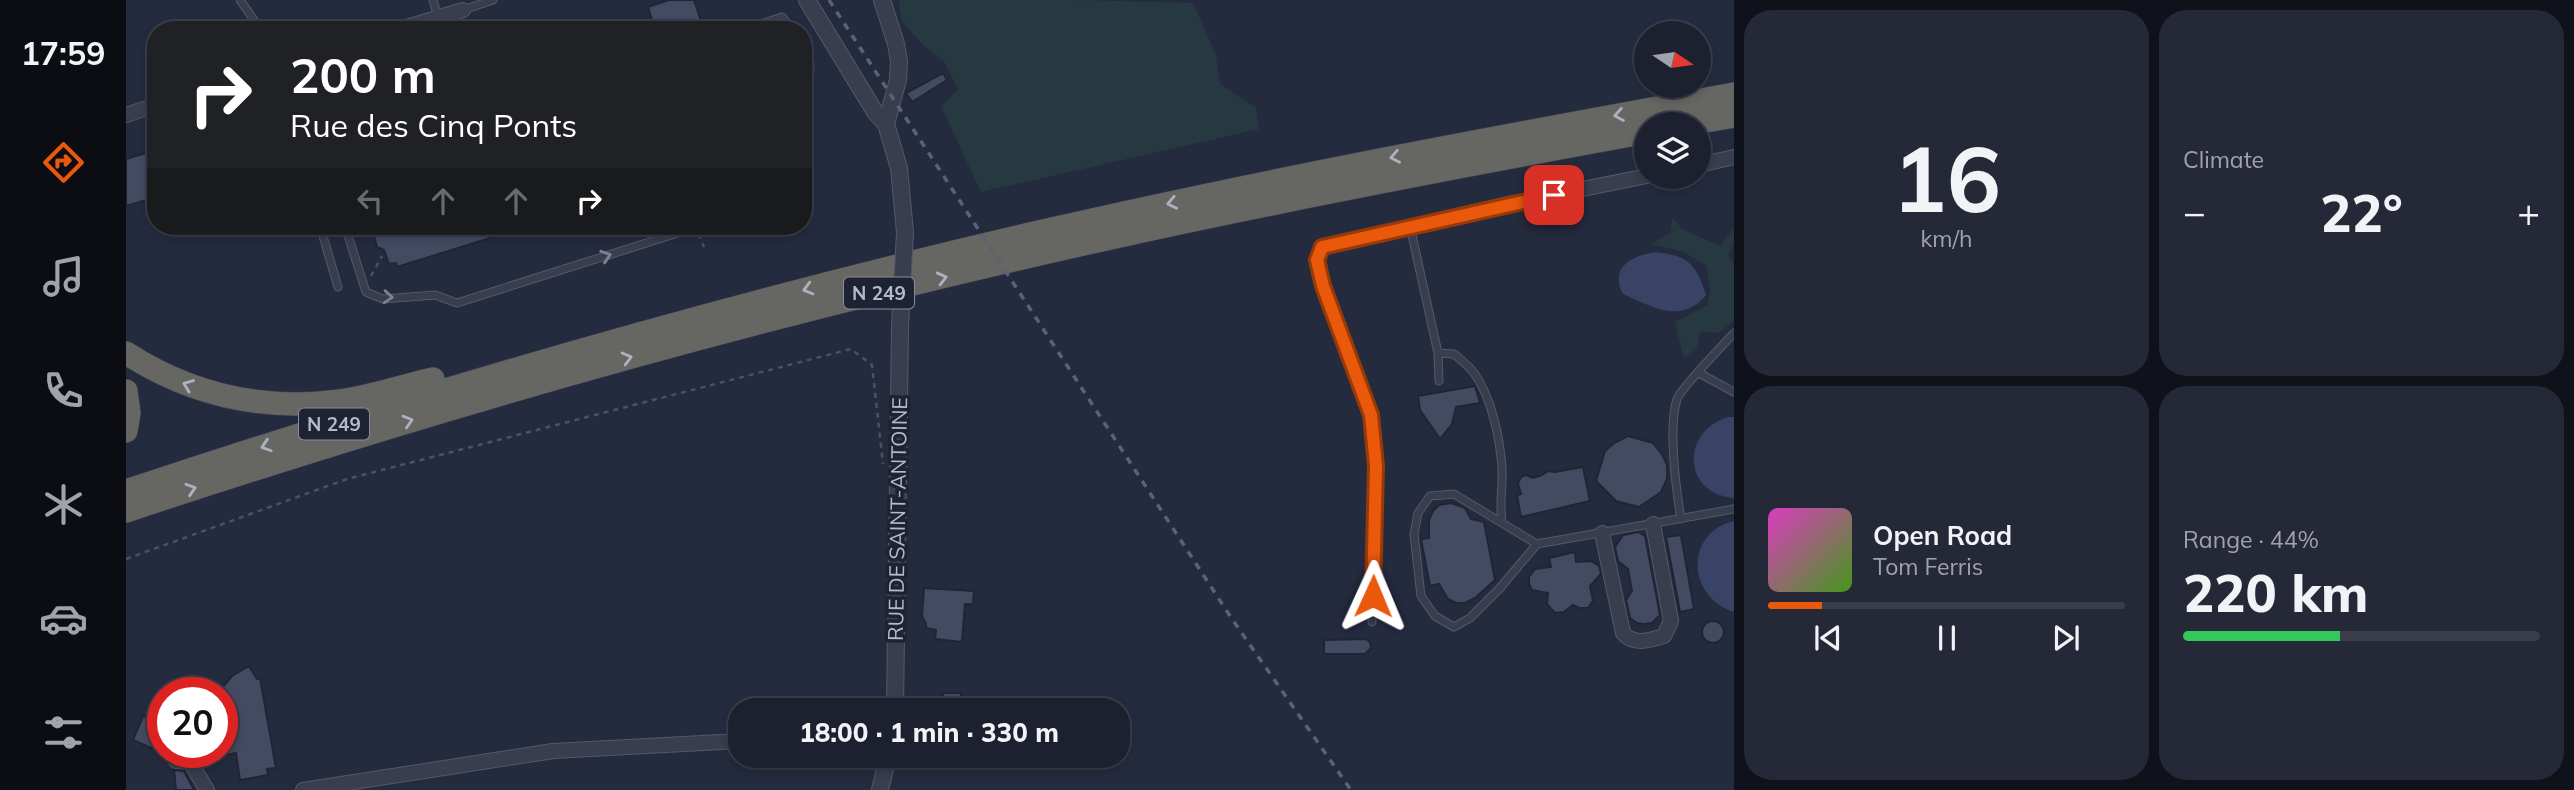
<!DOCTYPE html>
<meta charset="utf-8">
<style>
body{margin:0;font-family:Mulish,sans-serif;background:#252837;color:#f1f3f6;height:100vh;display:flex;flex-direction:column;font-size:26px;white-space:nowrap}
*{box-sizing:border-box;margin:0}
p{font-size:23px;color:#a0a3aa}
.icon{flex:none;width:38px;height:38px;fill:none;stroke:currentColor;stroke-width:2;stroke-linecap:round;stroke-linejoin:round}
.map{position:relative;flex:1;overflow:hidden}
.details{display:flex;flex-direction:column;gap:10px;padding:10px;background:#0f121a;width:840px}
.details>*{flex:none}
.guide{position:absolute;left:21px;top:21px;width:665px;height:214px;border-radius:28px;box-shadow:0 4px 10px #0003,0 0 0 2px #3a3e4b;background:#202124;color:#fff;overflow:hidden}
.needle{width:46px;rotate:103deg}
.tools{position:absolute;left:1508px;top:21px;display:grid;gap:14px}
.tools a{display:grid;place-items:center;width:77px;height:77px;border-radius:50%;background:#1c202f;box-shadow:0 4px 10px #0003,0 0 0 2px #3a3e4b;font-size:35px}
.speed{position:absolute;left:21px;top:677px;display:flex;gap:14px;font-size:35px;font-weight:700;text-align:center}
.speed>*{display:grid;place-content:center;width:91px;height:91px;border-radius:50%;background:#1c202f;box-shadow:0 4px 10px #0003,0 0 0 2px #3a3e4b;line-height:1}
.speed .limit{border:10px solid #d22;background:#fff;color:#111}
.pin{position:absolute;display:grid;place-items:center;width:60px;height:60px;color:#fff;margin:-30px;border-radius:14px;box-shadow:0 4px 10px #0006}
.me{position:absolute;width:77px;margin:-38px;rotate:1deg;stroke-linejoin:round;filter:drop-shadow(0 0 5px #0008)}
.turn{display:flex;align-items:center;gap:24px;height:147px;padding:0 28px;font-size:32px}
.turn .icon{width:91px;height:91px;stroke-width:2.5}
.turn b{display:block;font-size:49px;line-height:60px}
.lanes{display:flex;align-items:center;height:66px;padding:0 28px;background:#0003;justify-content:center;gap:35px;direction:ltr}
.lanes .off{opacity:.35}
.big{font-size:52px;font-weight:800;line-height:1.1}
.details .widget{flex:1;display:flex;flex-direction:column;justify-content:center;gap:10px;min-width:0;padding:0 24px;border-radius:28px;background:#252837}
.details .dial{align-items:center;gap:0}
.dial b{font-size:91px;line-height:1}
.song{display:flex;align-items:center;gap:21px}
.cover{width:84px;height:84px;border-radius:10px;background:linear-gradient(135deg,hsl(310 70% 55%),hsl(100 70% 35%))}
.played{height:7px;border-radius:4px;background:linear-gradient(90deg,#ea580c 15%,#3a3e4b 15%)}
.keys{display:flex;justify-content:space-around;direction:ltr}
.heat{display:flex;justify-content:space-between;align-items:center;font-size:38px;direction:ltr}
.charge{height:10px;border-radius:5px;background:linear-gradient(90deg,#34c759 44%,#3a3e4b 0)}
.details .tiles{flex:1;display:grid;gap:10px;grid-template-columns:repeat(2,1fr)}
.trip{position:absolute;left:602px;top:698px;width:402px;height:70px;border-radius:28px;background:#1c202f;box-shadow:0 4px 10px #0003,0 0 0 2px #3a3e4b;font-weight:800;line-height:70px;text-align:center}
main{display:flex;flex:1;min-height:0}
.tabs{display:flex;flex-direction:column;width:126px;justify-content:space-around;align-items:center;background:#0b0d13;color:#a0a3aa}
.tabs .icon{width:49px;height:49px}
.tabs .active{color:#ea580c}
.tabs b{font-size:32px;color:#f1f3f6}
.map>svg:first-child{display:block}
</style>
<main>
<nav class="tabs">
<b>17:59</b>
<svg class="icon active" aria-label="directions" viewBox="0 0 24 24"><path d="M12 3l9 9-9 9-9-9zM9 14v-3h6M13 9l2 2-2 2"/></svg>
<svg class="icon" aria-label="music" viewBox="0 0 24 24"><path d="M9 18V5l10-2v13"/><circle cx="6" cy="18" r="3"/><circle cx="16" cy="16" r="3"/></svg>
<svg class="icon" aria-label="phone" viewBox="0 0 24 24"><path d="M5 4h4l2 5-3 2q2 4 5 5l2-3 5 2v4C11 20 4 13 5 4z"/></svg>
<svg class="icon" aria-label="climate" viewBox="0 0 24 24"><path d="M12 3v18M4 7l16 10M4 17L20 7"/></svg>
<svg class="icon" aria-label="car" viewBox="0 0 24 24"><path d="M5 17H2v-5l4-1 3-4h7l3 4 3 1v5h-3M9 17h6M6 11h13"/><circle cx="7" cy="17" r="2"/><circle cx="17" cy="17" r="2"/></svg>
<svg class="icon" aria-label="filters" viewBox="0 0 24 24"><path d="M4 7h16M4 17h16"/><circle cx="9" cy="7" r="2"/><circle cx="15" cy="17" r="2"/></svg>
</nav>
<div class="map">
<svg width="1608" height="790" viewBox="0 0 1608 790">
<rect width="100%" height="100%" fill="#252b3f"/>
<path fill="#273940" d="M773,0H952L1067,3L1090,55L1094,84L1130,108L1133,129L855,192L815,106L832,90L818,61L795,43L776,21Z
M1546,217L1556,229L1594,246L1608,228V243L1602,256L1608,264V321L1592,333L1574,332L1571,347L1558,359L1549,322L1582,305L1584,291L1581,266L1558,252L1524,244L1545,233Z"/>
<path fill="#384366" d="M1529,252C1562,255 1571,265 1580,295C1555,325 1527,307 1497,294C1483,267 1506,256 1529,252Z
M1602,417H1608V498C1557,494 1554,432 1602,417Z
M1608,521V612C1561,597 1558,533 1608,521Z"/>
<path fill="#444a61" stroke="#202536" stroke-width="2" d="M543,0H568L578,30H529L522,7Z
M817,73L821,80L786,102L780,93Z
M20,153L30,184V188L24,190L27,198L0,206V159Z
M256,226H395L396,228L271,267L270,263L263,264L258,250L251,247L246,229Z
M1349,386L1354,403L1330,407L1326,424L1314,439L1294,410L1292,396Z
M1502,436L1527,443L1536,454L1541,465V479L1535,492L1513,507L1490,501L1470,481L1479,451L1488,443Z
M1457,467L1464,501L1395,517L1391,495L1395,494L1392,483L1395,477L1400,475L1407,478L1416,475L1422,471L1429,472Z
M1325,503L1339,508L1345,519L1358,522L1369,580L1349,598L1339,603H1330L1322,599L1313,584L1304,586L1295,539L1303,538V520L1307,511L1313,505Z
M1512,532L1519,536L1534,615L1526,623L1518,624L1511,623L1504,618L1500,600L1506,591L1502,569L1492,561L1489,547L1497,535Z
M1555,535L1568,609L1554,612L1540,537Z
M1449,552L1450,562L1465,561L1473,566L1475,574L1464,586L1467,601L1462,608H1453L1447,605L1438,612L1429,613L1421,604L1422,593L1406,590L1403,584V577L1409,569L1425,567L1423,558Z
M798,588L848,591L847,604H839L836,642L809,639L810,630L800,628V624L796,616Z
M1576 632a11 11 0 1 1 22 0a11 11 0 1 1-22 0Z
M1240,639L1244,642L1245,648L1239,654H1198V640Z
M123,666L131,679L134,678L150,768L141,769L142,775L114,780L110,753L96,756V688L106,676Z
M817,693H835L834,710H816Z
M17,716L37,724V753L7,740Z
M48,770L58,771L68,790H50Z"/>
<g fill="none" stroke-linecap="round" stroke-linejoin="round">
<defs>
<path id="service" d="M114,0L135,30
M307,0L312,17
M337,10L367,0
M626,30V27L656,17L667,30
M677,44L684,64L681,141
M677,191L680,137
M194,226L212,287
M219,226L240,292L257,299L309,295L331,303L574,226
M1284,226L1312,353
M1197,247L1191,259L1192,270L1245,415L1250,466L1246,622
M1573,373L1608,392
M1313,381L1312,353L1328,354C1335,360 1343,366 1348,373C1366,398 1374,439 1376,468C1377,488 1373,502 1376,523L1411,544
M1555,519C1550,489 1542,427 1551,399C1555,388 1597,345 1608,333
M1376,523L1328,494L1304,496L1292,513L1288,534L1295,596L1309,616L1328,627L1344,618L1374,588L1411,544L1608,509"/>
<path id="minor" d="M271,30L337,10
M0,115L30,105
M1573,165L1608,157
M1197,247L1382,204L1521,176
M1476,533L1497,633C1508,646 1524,640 1538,636L1545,621L1527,524
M50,761L64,762L81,790
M177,790L427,751L614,741"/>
<path id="tertiary" d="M681,0L749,112L760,124
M756,0L770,44L773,61L772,80L760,124L773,168L779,232
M769,710L774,327
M754,790L762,756"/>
<path id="trunk" d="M1562,124L1608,116
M0,353C65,395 137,411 214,401C245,397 276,386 307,379
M0,391L3,413L0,431
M0,491C301,391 605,303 913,232C1144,179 1376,136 1608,94
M0,511C322,404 649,312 980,239C1159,199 1340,165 1521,132"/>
</defs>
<use href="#service" stroke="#54596a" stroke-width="9"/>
<use href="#minor" stroke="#54596a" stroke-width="16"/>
<use href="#tertiary" stroke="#54596a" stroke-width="18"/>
<use href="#trunk" stroke="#414657" stroke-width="24"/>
<path stroke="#45565d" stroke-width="2.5" stroke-dasharray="5 5" stroke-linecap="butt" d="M573,234L578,247
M245,276L256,256
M0,559L221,479L725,349L746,365L757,464"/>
<use href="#service" stroke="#393e4f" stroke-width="7"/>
<use href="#minor" stroke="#393e4f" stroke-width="14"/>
<use href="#tertiary" stroke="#393e4f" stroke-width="16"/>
<use href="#trunk" stroke="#666662" stroke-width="23"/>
<path stroke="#5b6176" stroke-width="3.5" stroke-dasharray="7 7" stroke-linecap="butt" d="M703,0L1106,619L1225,790"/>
<defs>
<path id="tertiary-bridge" d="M774,327L779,232"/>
</defs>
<use href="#tertiary-bridge" stroke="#54596a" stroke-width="18" stroke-linecap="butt"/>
<use href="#tertiary-bridge" stroke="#393e4f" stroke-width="16"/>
</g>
<defs><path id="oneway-chevron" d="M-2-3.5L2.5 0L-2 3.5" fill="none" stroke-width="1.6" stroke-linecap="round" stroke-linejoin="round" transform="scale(1.75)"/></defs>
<g stroke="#adb1c0">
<use href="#oneway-chevron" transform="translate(1493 115) rotate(170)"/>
<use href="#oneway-chevron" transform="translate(1269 157) rotate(169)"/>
<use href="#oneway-chevron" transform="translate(1046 203) rotate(168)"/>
<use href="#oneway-chevron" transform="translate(816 278) rotate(-14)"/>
<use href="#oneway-chevron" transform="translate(682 289) rotate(165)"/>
<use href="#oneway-chevron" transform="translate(501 358) rotate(-15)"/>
<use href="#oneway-chevron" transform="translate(62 385) rotate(-159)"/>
<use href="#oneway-chevron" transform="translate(282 421) rotate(-17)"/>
<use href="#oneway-chevron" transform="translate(140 446) rotate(162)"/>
<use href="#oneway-chevron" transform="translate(65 489) rotate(-18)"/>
</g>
<g stroke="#7d8293">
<use href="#oneway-chevron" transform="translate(480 256) rotate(-18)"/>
<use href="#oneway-chevron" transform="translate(262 297) rotate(4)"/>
</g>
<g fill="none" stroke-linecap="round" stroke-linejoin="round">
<defs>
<path id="route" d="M1247,596L1250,466L1245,415L1197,286L1191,260L1196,247L1428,195"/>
</defs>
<use href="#route" stroke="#983908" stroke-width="18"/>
<use href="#route" stroke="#ea580c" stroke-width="12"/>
</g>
<g text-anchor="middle" stroke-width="7" stroke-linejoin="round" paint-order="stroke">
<g fill="#1e2334" stroke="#888c9d" stroke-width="2">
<rect x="718" y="277.5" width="70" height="31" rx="5"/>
<rect x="173" y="408.5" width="70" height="31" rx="5"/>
</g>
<g font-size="19" font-weight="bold" fill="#b5b9ca">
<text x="753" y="300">N 249</text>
<text x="208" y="431">N 249</text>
</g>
<g font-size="21" fill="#b5b9ca" stroke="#1e2334">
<text transform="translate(772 519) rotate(-89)" y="7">RUE DE SAINT-ANTOINE</text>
</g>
</g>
</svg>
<div class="tools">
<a><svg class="needle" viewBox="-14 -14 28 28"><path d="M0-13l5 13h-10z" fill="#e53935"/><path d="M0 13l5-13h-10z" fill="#a0a3aa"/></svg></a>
<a><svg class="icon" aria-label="layers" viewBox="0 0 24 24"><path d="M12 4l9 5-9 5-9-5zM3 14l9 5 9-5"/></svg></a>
</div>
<div class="speed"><div class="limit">20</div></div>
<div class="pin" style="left:1428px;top:195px;background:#d93025"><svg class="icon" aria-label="arrive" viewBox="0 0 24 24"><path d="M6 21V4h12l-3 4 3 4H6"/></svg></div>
<svg class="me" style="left:1247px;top:596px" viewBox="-20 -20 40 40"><path d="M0-17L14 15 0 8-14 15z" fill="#ea580c" stroke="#fff" stroke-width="4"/></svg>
<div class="trip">18:00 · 1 min · 330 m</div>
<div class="guide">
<div class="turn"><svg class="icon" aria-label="right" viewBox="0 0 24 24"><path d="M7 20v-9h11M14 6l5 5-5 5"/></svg><div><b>200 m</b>Rue des Cinq Ponts</div></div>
<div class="lanes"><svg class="icon off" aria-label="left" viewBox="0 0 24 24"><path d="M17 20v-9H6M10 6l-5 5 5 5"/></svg><svg class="icon off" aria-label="ahead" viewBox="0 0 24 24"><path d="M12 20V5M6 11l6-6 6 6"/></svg><svg class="icon off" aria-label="ahead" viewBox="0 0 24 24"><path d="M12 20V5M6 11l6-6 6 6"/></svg><svg class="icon" aria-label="right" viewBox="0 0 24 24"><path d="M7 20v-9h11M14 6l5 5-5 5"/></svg></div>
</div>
</div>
<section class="details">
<div class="tiles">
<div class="widget dial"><b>16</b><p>km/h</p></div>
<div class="widget"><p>Climate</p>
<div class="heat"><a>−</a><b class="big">22°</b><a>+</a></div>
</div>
<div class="widget">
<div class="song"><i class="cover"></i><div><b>Open Road</b><p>Tom Ferris</p></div></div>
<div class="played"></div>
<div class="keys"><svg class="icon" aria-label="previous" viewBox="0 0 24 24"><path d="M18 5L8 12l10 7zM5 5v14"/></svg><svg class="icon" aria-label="pause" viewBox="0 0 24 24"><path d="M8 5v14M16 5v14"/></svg><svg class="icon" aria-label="next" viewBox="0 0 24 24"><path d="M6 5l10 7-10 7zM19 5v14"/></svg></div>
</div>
<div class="widget"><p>Range · 44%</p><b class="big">220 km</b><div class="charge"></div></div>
</div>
</section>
</main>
